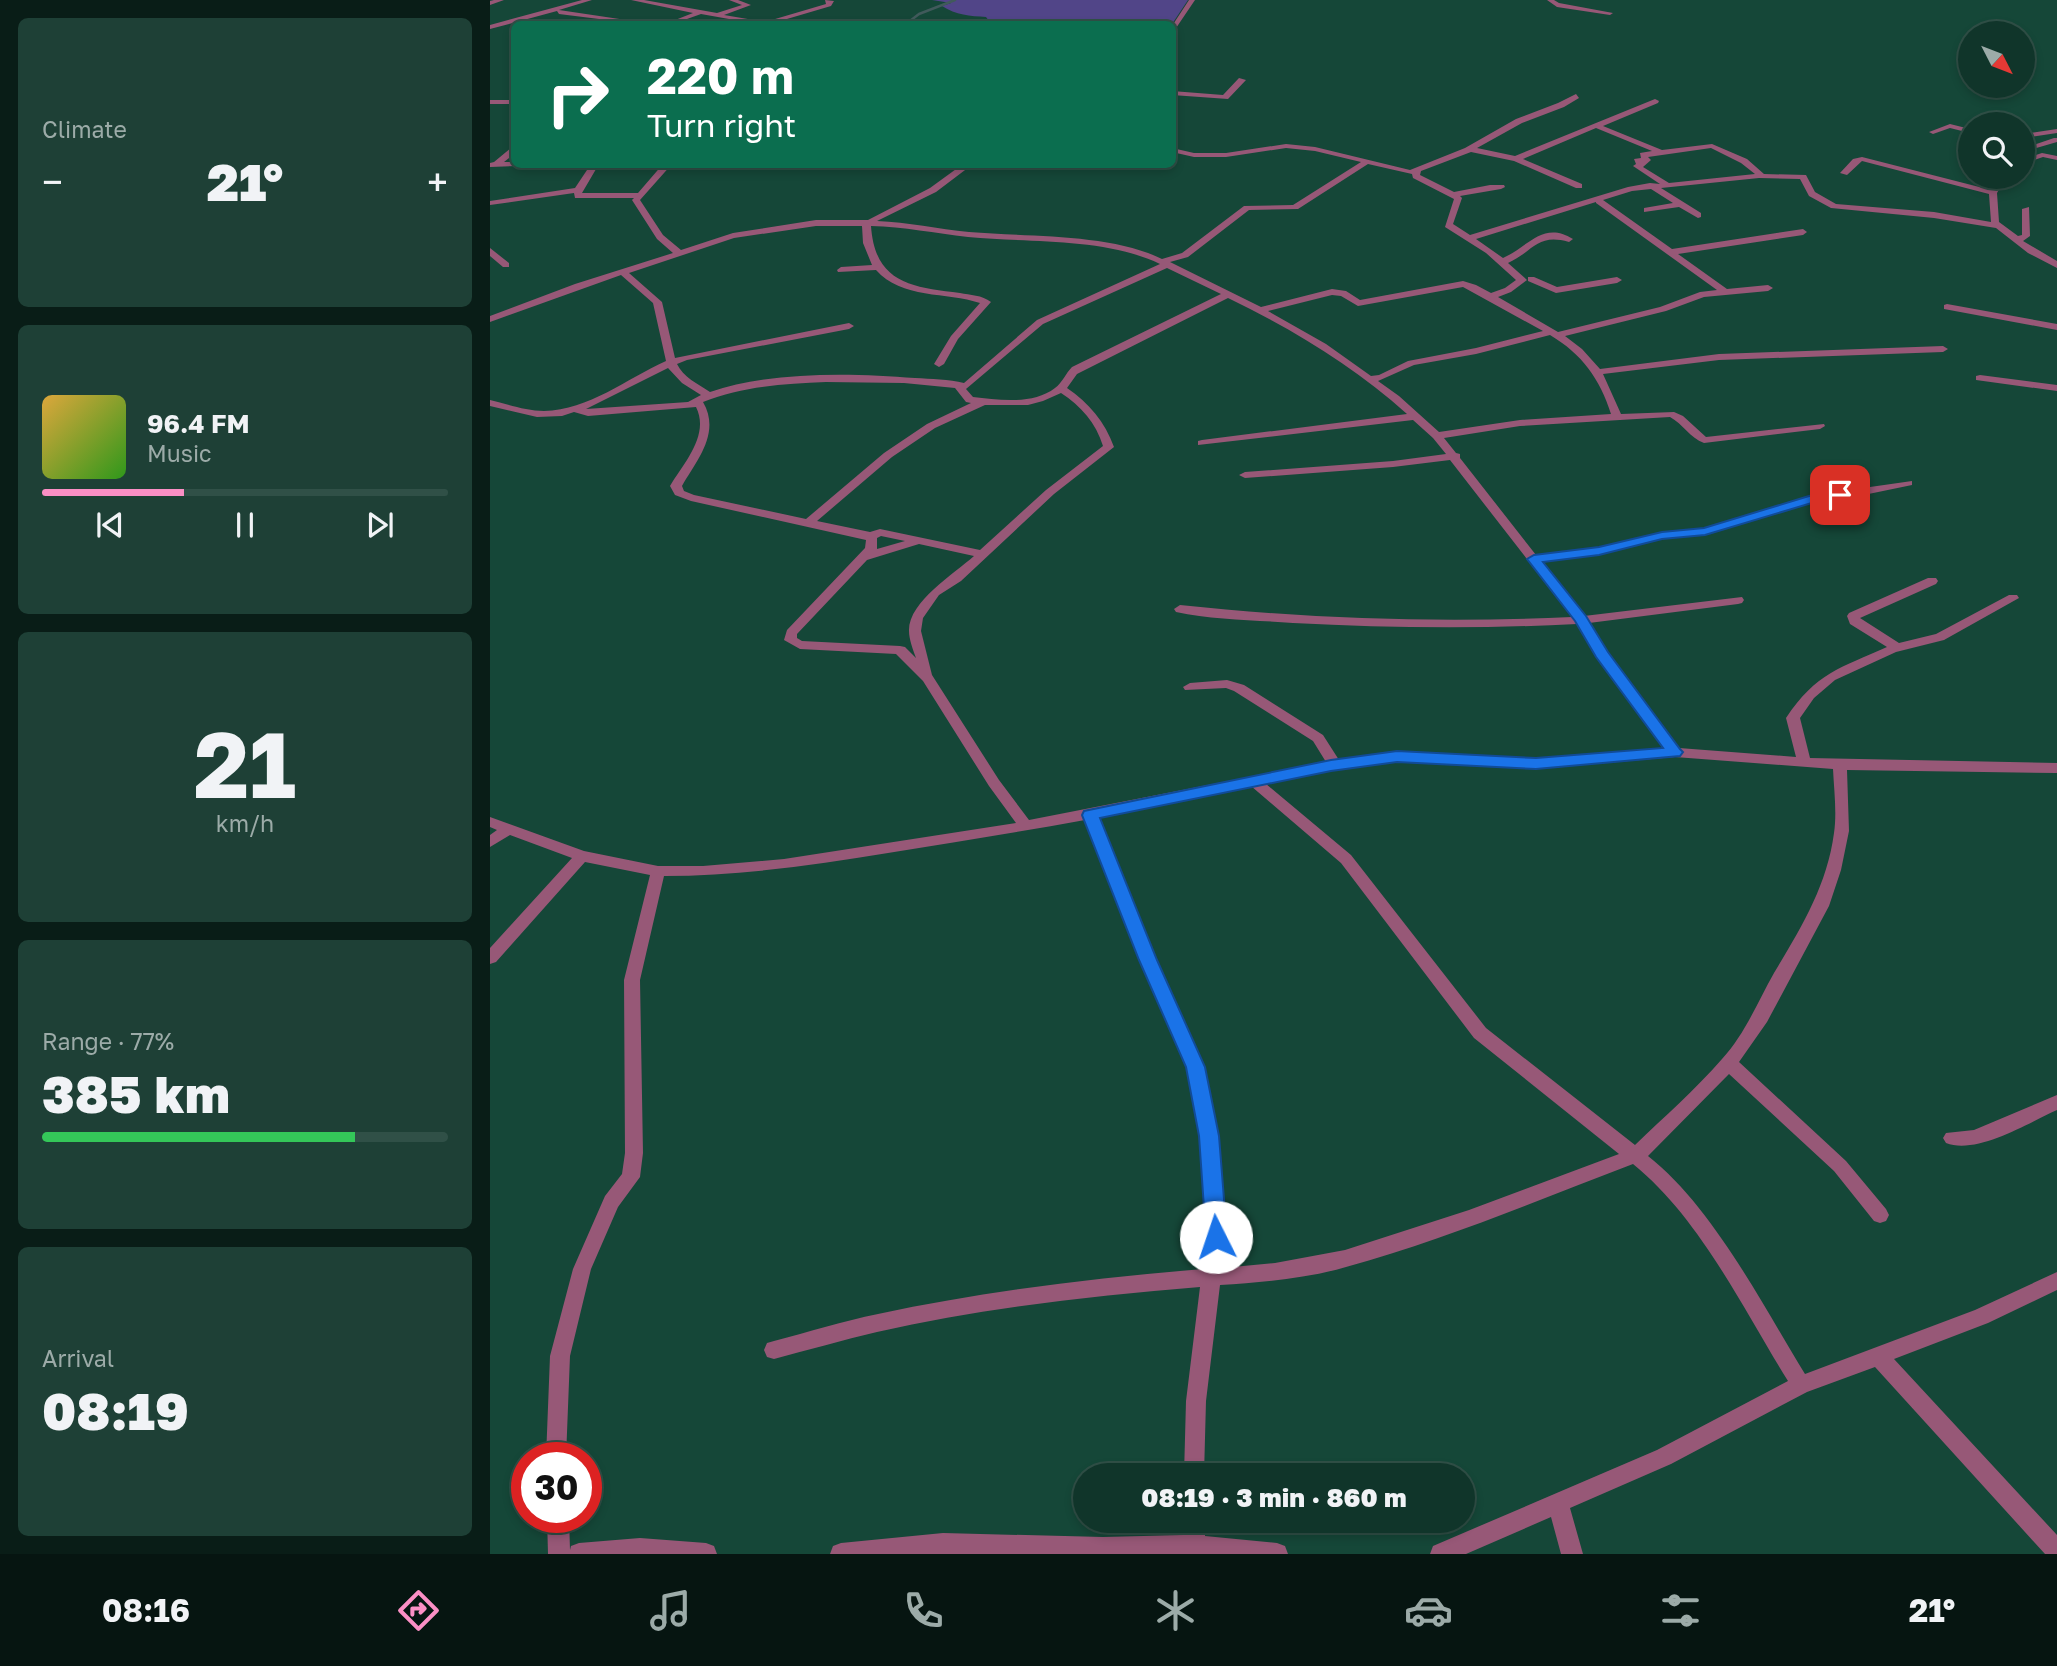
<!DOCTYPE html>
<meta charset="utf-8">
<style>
body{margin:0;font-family:"Golos Text",sans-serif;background:#1e4036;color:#f1f3f6;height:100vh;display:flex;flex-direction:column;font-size:26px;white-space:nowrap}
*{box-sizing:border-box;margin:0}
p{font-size:23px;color:#9caba8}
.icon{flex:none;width:38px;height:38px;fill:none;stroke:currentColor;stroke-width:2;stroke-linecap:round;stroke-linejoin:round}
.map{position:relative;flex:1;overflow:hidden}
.side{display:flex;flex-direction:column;gap:18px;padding:18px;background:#091d17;width:490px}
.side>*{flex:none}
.guide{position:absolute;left:21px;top:21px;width:665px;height:147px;border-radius:10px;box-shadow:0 4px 10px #0003,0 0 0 2px #305047;background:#0b6e4f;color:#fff;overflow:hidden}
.needle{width:46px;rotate:132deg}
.fabs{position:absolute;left:1468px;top:21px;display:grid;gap:14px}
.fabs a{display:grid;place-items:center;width:77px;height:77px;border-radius:50%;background:#10352a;box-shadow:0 4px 10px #0003,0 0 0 2px #305047;font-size:35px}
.speed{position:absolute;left:21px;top:1442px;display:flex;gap:14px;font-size:35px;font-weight:700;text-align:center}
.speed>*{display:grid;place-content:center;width:91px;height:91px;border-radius:50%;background:#10352a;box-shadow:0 4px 10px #0003,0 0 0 2px #305047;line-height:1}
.speed .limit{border:10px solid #d22;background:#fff;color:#111}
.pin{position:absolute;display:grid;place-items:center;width:60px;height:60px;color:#fff;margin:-30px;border-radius:14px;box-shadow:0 4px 10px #0006}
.me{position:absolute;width:77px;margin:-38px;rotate:356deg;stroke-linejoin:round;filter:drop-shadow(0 0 5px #0008)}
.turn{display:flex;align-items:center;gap:24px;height:147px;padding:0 21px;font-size:32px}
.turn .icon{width:91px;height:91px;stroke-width:2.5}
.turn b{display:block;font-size:49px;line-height:60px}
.big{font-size:52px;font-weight:800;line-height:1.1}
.side .tile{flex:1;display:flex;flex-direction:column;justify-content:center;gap:10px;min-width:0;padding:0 24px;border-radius:10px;background:#1e4036}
.side .dial{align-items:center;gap:0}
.dial b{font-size:91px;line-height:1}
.song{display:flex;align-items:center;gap:21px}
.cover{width:84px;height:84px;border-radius:10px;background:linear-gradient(135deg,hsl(40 70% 55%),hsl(110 70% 35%))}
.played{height:7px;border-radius:4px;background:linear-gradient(90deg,#fb8fc5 35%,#305047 35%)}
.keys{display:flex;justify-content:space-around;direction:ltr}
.heat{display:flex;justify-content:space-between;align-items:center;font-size:38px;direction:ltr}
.charge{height:10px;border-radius:5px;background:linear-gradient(90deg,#34c759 77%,#305047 0)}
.trip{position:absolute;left:583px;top:1463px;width:402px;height:70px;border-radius:35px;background:#10352a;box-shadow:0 4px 10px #0003,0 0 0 2px #305047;font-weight:800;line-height:70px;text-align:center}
.tabs{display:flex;height:112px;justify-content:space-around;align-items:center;background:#061511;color:#9caba8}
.tabs .icon{width:49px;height:49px}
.tabs .on{color:#fb8fc5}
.tabs b{font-size:32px;color:#f1f3f6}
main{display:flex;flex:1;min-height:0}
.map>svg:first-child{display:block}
</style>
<main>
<section class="side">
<div class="tile"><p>Climate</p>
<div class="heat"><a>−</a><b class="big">21°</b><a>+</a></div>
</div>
<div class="tile">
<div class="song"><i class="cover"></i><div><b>96.4 FM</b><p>Music</p></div></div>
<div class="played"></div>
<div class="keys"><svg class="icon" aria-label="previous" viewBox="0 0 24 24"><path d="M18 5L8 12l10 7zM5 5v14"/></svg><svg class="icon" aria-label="pause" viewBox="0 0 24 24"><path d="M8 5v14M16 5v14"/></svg><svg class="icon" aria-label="next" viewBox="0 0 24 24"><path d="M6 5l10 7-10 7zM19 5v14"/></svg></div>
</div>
<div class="tile dial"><b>21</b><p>km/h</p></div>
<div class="tile"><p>Range · 77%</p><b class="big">385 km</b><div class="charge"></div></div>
<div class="tile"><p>Arrival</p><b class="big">08:19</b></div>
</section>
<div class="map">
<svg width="1567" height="1554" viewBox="0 0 1567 1554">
<rect width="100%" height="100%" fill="#154738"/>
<path fill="#514588" d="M442,0H698L682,24H540L550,22C534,18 523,24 507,24L509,22L499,21L496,17C480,16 466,15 452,6L461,3Z"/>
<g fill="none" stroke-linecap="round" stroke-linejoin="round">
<path stroke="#415a5b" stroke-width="2.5" d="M416,24L429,14L465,0"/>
<path fill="#975877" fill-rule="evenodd" d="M4,0H14L0,5V1Z
M92,0H102L69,10L163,24H149L69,14L67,11L0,29V25Z
M141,0H154L227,13L252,5L239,0H248L261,5L234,15L275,22L336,4L335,0L344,1L341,6L280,24H267L211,14L183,24H175L203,13Z
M699,0H705L682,34V26Z
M1057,0H1064L1069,3L1123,13L1120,15L1067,7Z
M682,50L685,52V56L682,58Z
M682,69L688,72L682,76Z
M749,78L756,80L738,99L682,95V91L733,95Z
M1086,94L1089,98L1074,107L1032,123L987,148L1025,156L1165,99L1169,101L1168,103L1113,126L1172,150L1222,144L1257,159L1274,174L1316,175L1325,192L1346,204L1444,212L1501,222L1499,194L1372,161L1357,175L1350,173L1363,159L1372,157L1501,190L1508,177H1516L1507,193L1509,222L1528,236L1532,235V209L1539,207L1540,236L1533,241L1567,261V268L1538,253L1506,228L1444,218L1341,208L1319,196L1310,179L1269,178L1171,188L1211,213V217L1208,218L1189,207L1154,212V208L1183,203L1161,189L1142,191L1113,200L1182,249L1313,229L1317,232L1313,235L1188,254L1237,289L1278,285L1283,288L1278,291L1214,297L1176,311L1075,336L1092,349L1110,369L1229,354L1453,346L1458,349L1453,352L1229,360L1113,374L1131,414L1184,412L1193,416L1216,437L1334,424L1335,426L1330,429L1214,443C1200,438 1193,424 1180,417L1030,426L954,438L966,453L970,454V458L1046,555L1109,547L1172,532L1214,528L1324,495L1422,481V485L1364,497L1325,501L1215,534L1172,538L1109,555L1052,562L1094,616L1252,597L1254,600L1252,603L1248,604L1099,623L1116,652L1189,748L1306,757L1296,718C1326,673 1350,668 1397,647L1360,624L1357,616L1359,613L1438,578H1446L1448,581L1446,584L1370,618L1409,643L1446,634L1519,595H1527L1529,598L1454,640L1406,652L1345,680L1324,698L1310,718L1320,758L1567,763V773L1357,770L1359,831L1351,870L1339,906L1277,1022L1249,1062L1356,1161L1396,1209L1399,1215L1396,1221L1390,1223L1384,1221L1344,1171L1239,1074L1158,1156C1222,1206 1272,1304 1315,1374L1485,1310L1567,1272V1290L1498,1323L1404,1359L1567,1535V1554H1555L1385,1367L1317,1392L1181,1464L1080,1508L1093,1554H1071L1061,1517L976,1554H940L943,1546L1167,1450L1298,1381C1253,1309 1210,1218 1143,1164C1048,1200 954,1240 856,1267C815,1279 772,1282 730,1285L716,1401L714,1475H694L696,1401L710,1287C602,1296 493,1308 387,1332C353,1340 318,1350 284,1359L277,1357L274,1350L277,1343L284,1341C319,1332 353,1321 388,1314C495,1291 604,1278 713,1269L717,1237L710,1136L697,1067L650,960L595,820C529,832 464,842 398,853C324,865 250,876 174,876L150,980L153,1153L150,1177L128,1207L101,1269L80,1356L76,1458H56L60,1356L83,1269L115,1196L132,1174L135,1153L134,980L160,875L95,862L6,962L0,964V948L82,858L20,835L0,847V835L7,830L0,827V817L94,851L168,866H213L294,859L526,823L499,786L433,681L406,654L310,649L294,640L297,630L375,548L376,540L201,501L185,495L180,486C194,463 220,435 206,407L98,416L84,412L72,416L47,417L0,406V400C17,404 36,411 54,411C99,410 136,379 176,361L163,303L131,275L0,322V316L85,284L183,253L167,239L142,200L144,198H85L84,193L0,205V201L85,188L101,164H109L92,193H148L173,164H182L150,200L173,235L191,250L243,233L326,220H378L440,188L473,164H483L446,192L387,221C418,222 448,229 479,232C537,237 620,233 672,259L692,253L754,206L803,205L871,162L825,151L796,148L736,157H704L682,152V148L704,153H736L796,144L825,147L920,170L975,148L1026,119L1068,103ZM1106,128L1162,151L1150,153L1151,158L1144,159L1146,164L1143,166L1170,184L1160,183L1138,187L980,235L963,224L972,198L970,196L1011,189L1015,187L1014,185H1000L964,192L930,175L931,171L981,152L1024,161L1086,188H1092V184L1033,159ZM1221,148L1251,163L1265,174L1179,183L1153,167L1161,160L1158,157ZM878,164L922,174L923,178L964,199L955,227L996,253L1026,280L1015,288L1001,293L986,285L973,281L870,300L856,291L842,289L771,307L680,262L698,257L759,210L808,209ZM1106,202V203L1227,290L1210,292L1170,307L1068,332L1008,297L1021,292L1037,280L1018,263C1044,251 1047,233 1079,242L1083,239C1053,220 1038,247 1013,258L986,239ZM326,226H372L373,243L382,265L351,267L347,270L348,272L386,270C411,299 457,292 490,303L461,336L444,364L449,367L454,364L468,339L501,302C492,295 480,295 470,293C421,287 385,283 381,226C414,227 445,233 478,237C539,243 614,237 670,264L547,320L474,383C459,379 441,379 425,378C362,373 281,371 220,392C208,384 193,377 187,364L197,360L359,329L364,326L359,323L185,358L172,302L139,273L244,238ZM677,268L731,294L582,367C576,373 572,383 565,388C543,405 509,400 483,397L476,389L553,324ZM973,287L1053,331L986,348L918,361L889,375L881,376L836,344L778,311L842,295L851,296L868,306ZM738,298C802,329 864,366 917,414L712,440L708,441V445L923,420L943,438L956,454L903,461L755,472L749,475L755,478L903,467L960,460L1082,617C951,623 821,619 690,605L684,609L686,612C723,620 765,620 803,623C898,628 992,629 1087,624L1106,657L1175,748L1046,759L907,752L849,760L833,735L754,685L737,680L700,683L693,687L695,690L736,688L744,691L823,741L836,762L539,820L509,780L442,675L431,631L433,618L449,595L471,581L564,494L624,447C615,422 599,403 577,388L587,374ZM1060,335C1092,354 1110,379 1121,414L1030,420L949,432L909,396L888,381L924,365L986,354ZM178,368L192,383L211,395L198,402L96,409ZM336,382L414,383L465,388L476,402L481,403L437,424L394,453L316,519L204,495L194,491L192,486C207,460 231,433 213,402C252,386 294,384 336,382ZM571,393C591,406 606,423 613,446L556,490L490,550L390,529L380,532L327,521L402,457L445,428L495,405H538L553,401ZM391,536L415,541L387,549V538ZM429,544L484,556C464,574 418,602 419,631C419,639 423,650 426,658L415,647L410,646L312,641L307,638V634L377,560ZM1185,757L1343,769C1344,790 1347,813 1344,833C1337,886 1311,928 1284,973C1267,1003 1255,1034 1232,1059C1205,1090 1174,1117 1145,1145L996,1028L861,855L776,784L841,771L907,762L1046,769ZM761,786L851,863L984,1038L1129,1154L979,1210L855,1250L785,1263L732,1268L735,1237L728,1136L713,1067L666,960L608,817Z
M0,100H24V104H0Z
M1460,124L1480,129V133L1460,128L1443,134L1439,132Z
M1567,129V133L1533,138V134Z
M1564,138H1567V142L1539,150L1535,148Z
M21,148H24V154L14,162H24L27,166L0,167V163L4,162Z
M1552,153L1567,156V160L1553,157L1533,164V159Z
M643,164L638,167L634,165V164Z
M0,248L19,263V267H13L0,256Z
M1038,277H1044L1067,287L1127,277L1132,280L1127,283L1066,293L1038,281Z
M1457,304L1567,324V330L1454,309V305Z
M1490,375L1567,385V391L1486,380V376Z
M1567,1095V1110C1538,1123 1487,1155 1456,1143L1453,1138L1456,1133L1484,1130Z
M57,1517H79L80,1550L81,1546L89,1543L150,1538L216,1543L224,1546L227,1554H58Z
M693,1521H715V1536L787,1543L795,1546L798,1554H340L343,1546L351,1543L453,1533L613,1537L693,1535Z"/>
</g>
<path fill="#1a73e8" stroke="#114b97" stroke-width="2" d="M1350,491L1355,492V498L1325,502L1215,535L1172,539L1109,555L1053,562L1096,616L1118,652L1190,749L1193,752L1190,756L1046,769L907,762L841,771L610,818L667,960L715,1067L729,1136L737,1237L734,1244L726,1247L719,1244L716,1237L709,1136L696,1067L649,960L592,815L594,811L841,760L907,751L1046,758L1173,748L1106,657L1085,621L1037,559L1044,555L1109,547L1172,532L1214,528L1319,496Z"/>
</svg>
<div class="fabs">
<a><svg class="needle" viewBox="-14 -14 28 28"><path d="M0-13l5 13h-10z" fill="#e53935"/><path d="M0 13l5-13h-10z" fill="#9caba8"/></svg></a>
<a><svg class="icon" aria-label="search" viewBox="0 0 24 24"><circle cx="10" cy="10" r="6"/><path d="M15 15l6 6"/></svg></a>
</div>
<div class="speed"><div class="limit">30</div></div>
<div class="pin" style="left:1350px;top:495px;background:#d93025"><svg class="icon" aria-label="arrive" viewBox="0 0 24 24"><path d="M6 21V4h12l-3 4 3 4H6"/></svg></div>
<svg class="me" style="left:726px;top:1237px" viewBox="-20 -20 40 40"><circle r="19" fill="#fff"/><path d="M0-13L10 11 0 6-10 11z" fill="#1a73e8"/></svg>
<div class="trip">08:19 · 3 min · 860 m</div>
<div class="guide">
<div class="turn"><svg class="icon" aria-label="right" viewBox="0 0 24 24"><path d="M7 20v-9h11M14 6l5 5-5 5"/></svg><div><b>220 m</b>Turn right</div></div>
</div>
</div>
</main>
<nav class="tabs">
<b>08:16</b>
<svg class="icon on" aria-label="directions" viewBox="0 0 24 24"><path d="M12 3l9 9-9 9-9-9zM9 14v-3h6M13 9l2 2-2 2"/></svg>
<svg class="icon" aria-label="music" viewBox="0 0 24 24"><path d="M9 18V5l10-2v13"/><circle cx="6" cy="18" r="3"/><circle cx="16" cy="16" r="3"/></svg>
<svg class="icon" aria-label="phone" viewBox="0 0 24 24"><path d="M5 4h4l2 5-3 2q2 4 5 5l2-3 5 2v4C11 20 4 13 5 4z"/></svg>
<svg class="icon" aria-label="climate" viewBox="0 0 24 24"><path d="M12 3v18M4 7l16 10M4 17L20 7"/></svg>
<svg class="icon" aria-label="car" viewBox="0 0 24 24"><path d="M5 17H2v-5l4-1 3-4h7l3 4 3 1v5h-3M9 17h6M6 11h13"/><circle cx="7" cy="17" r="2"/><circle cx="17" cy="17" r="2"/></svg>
<svg class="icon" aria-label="filters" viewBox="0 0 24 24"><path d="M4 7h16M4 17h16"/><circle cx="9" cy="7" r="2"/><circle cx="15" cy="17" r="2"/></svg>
<b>21°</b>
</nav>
